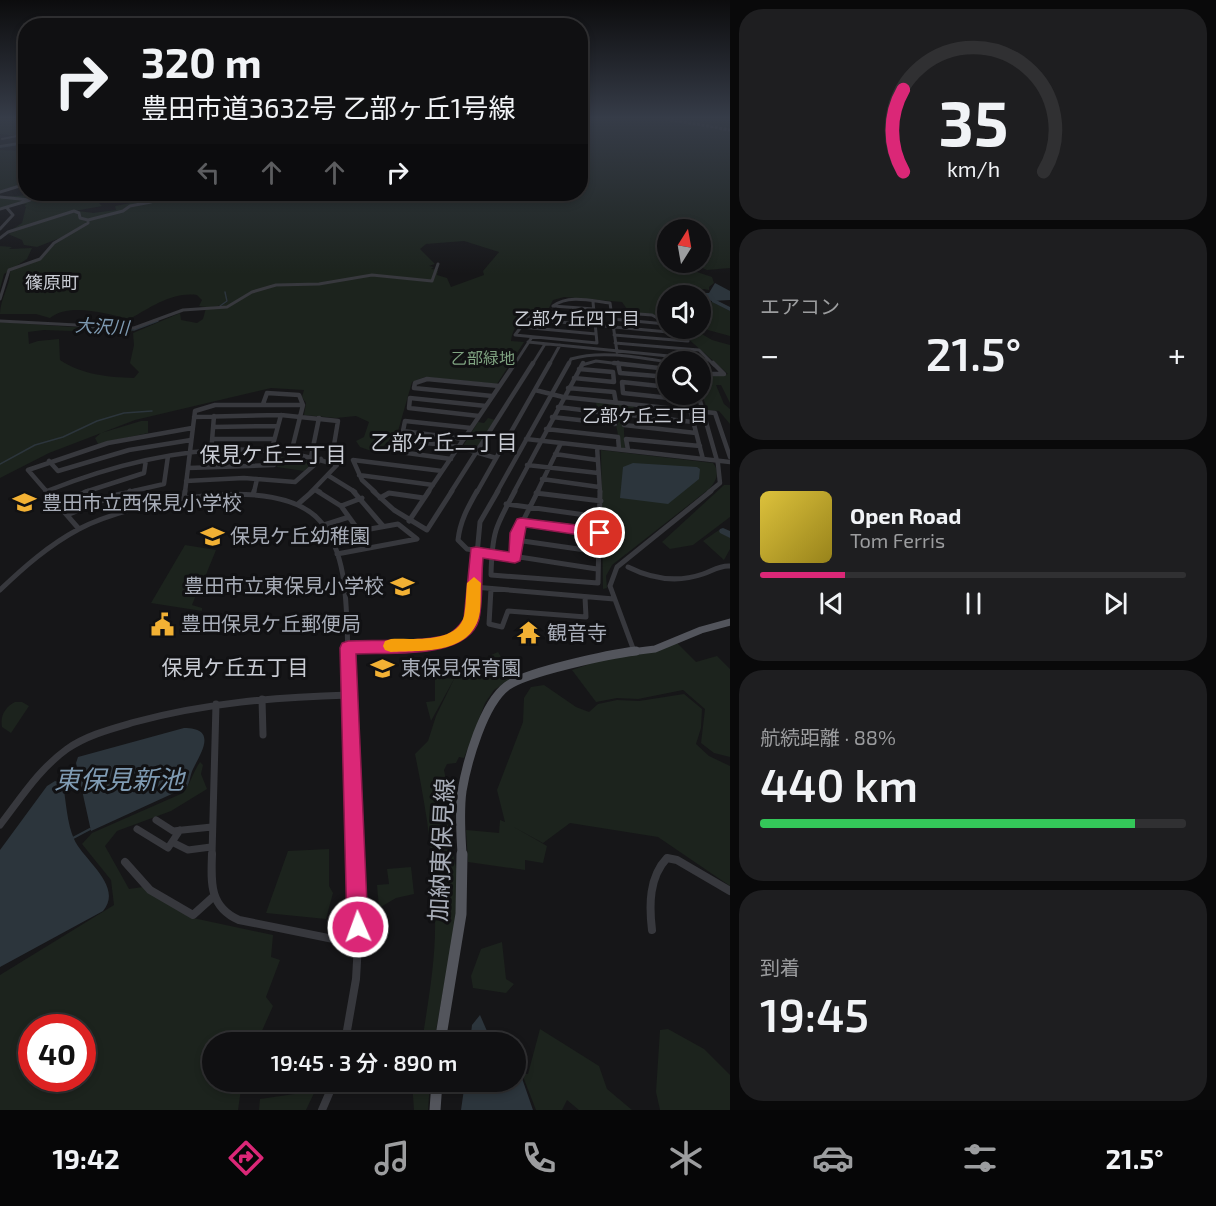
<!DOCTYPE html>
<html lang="ja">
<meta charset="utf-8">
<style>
body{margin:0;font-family:"Exo 2","Noto Sans JP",sans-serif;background:#1e1e20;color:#f1f3f6;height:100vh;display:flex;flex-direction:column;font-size:22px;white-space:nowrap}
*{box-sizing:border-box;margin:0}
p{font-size:20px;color:#9c9d9f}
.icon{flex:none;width:33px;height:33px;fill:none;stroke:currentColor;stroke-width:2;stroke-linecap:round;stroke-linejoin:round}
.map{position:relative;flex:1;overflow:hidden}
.panel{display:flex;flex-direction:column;gap:9px;padding:9px;background:#09090a;width:486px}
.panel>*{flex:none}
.banner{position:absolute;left:18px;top:18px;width:570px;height:183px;border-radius:24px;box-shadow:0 3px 9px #0003,0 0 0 2px #303032;background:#101012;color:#f1f3f6;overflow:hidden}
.needle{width:39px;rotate:11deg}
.controls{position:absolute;left:657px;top:219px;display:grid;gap:12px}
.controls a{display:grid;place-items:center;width:54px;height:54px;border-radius:50%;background:#101012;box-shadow:0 3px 9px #0003,0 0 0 2px #303032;font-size:30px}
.speed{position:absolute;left:18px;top:1014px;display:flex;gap:12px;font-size:30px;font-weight:700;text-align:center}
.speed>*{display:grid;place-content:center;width:78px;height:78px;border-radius:50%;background:#101012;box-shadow:0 3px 9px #0003,0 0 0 2px #303032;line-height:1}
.speed .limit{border:9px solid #d22;background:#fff;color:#111}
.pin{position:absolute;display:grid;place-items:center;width:51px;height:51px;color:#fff;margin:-26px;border:3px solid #fff;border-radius:50%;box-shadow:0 2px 6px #0007}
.me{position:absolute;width:66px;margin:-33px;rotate:358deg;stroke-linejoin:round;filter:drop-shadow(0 0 4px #0008)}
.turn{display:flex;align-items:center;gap:21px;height:126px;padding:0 24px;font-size:27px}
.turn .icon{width:78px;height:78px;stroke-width:2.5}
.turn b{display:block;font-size:42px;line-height:51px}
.lanes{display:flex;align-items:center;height:57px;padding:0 24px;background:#0003;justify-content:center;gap:30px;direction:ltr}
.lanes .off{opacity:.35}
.big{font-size:45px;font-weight:600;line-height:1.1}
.panel .tile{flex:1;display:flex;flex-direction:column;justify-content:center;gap:9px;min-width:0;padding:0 21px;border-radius:24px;background:#1e1e20}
.panel .dial{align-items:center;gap:0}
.dial svg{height:156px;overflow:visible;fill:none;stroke:#303032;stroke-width:7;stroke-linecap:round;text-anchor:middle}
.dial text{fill:#f1f3f6;stroke:none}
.song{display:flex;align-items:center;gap:18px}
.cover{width:72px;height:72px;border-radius:9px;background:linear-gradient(135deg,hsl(50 70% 55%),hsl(50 70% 35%))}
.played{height:6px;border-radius:3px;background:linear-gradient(90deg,#db2777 20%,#303032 20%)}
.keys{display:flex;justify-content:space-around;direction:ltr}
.heat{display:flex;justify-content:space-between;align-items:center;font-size:33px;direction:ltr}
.charge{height:9px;border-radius:4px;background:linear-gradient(90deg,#34c759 88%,#303032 0)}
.trip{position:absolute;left:202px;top:1032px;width:324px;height:60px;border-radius:30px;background:#101012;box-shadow:0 3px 9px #0003,0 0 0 2px #303032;font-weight:600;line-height:60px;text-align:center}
.menu{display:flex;height:96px;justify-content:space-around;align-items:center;background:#060607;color:#9c9d9f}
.menu .icon{width:42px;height:42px}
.menu .current{color:#db2777}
.menu b{font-size:27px;color:#f1f3f6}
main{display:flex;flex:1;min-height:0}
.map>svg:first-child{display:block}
</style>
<main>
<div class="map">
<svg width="730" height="1110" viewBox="0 0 730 1110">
<rect width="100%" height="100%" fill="#161618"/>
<path fill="#1c231d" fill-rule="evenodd" d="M0,119H25V137L0,134Z
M581,119H730V268L707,270L690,263L700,262V230H668V262L683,263L688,269L712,277L714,283L709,287V290L704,289L691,292L700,295L668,296L667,321L652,314L629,312L622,302L564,297L553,300L547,312C528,310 514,321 511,341L524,342L497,384L425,377L412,382L398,431L377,453L360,447L356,441L364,437L369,422L356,416L336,418L304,415L306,403L302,397L304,390L271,388L135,420L49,453L0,478V322L132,331L130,333L44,330L28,332L29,344L38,341L59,339L60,360C83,375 107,377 134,378L139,372L130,363L134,345L133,333L180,313L181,320L197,323L203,319L206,308L220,307L228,301L226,293V301C220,308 208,308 199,306L202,300L197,295C172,292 151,307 130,319C106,314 70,302 50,318L36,314H0C0,299 11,284 10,271L40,258L44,252L61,240L60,238L37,247L24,245L22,240L8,234L52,217L76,212L80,218L79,211L93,213L116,210L115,206L136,202L137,197L141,194H580ZM464,241L499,252L483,271L484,275L451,287L447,278L437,275L438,270L431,269L434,267L429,266L435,264L420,249L426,244Z
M0,150L25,151V183L0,191Z
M27,194H100L91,200L97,201L102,206L69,212L10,231L22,223L26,207L24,206L27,204L10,205L0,208V197L29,195Z
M0,246L12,247L9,249L32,248L27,259L4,274L0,289Z
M700,296L730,311V336L708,330L701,325Z
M677,329H700V333L712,340L730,345V403L721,385H716L724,404L730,409V424L719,411L707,410L700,387L701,376L728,374Z
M596,402L633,406L635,411L646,412V416L623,413L625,449H621L616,425H618L616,412L597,410Z
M488,418L495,420L476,449L463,446L478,422L484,423Z
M141,421H148V433L98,444L95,438L101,433Z
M601,450L713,463C720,471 717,481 709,489L612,565L606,576L607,588L603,589Z
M281,457L315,461L304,471L277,467Z
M724,485H730V517L693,545L670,549L662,542Z
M719,530L730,538V549L724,560L703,541Z
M185,545L216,550L205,577L203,596L196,595L192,605L202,608V611L151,603Z
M677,643L696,662L717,656L730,669V757L714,753L701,743L705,709L683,690L638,699L617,698L596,702L572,670L613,656Z
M498,652L514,677L494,690L485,703L464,758L459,757L456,763L447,764L444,770L449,795L455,800L449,817V837L458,876L456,918L434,1042H422C428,1002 436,960 435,919C435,863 426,808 415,754L428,741L436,716L459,669Z
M435,677L454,679L431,721L426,702L435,701Z
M544,685L576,707L589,712L598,704L617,700L639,701L684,694L702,709L701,728L696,744L709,756L730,766V886L658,837L570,823L543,843L512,826L547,846L543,863L525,860V870L468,862L466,830L499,833L500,820L505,822L497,790L523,722L524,698L531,687Z
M15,702H22L29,706L11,733L2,727C0,716 5,707 15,702Z
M200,762L203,765L201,774L207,789L171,811L117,831L105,846L129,889L143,887L193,918L273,935L271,957L280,960L266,997L273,1006L257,1042H213V1082H242L238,1110H0V975L114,905L111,880L82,844L92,833L183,793C191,783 193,772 200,762ZM32,1028H82V1078H32Z
M329,849V886L333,893L326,919L266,913L288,851Z
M411,867L414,894L396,898L379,908L377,885L389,884L387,869Z
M502,942L506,979L514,984L506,993L473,988L471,976L481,949Z
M540,1029L599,1066L607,1089L632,1110H579L567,1100L562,1110H536L522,1074H528Z
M668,1029L704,1049L730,1075V1110H660L656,1092L660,1030Z
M412,1082H430L428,1110H414Z
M315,1091L306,1110H259L260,1099Z"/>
<path fill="#2c353c" d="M715,283L730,291V300L711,301L706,297L693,293H709Z
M633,463L697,467L700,469L699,479L668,504L620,498L623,467Z
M184,728C219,728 200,754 193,769C190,775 190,782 187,787L91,831L76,763L78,757Z
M55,781L63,784C66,801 67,824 74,839C83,860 124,886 103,911L0,967V850L47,786Z
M480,1015L490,1038L497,1042H470L472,1025Z
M516,1061L533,1110H461L465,1082H516Z"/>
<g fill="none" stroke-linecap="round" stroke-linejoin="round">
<path stroke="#2c353c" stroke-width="1.5" d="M220,306L227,301L225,292
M80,327L134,330L158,321
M0,464L35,445L63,437L97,421L124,413L152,411"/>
<path stroke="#2c353c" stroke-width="2" d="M73,838L90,829"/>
<path fill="#2c353c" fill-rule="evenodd" d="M26,142V144L0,148V146Z
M712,300H716L730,307V311L712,302Z
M723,528L730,531V538L720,533L719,531L720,529Z"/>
<path stroke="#333438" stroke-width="3" stroke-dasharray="3 1.5" stroke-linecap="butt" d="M666,119L730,130"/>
<path stroke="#37383d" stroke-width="2" d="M2,139L17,136L20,138L18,143
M0,146L26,142"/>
<path stroke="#37383d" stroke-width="3" d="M0,192L26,184
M0,197L30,200L0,209
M0,229L13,215L7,208
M0,238L8,232L74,211L79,213L80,218L88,220
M0,299L9,270L40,259L54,243L88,223V220L123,211L130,206L151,202L149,194
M593,302L597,343L515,335L521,327L596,334
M553,306C569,294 592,301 610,303L617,352
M553,306L594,309
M611,312L652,315L668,324
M527,319L679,333L688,341
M527,319L530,315L543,312L595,317
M612,319L666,324
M0,321L134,328L183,310L227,307L252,292L276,285L319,284L372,275L432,281L438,264
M614,335L687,341
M528,342L709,360
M615,343L699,350L714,365
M618,362V365
M514,365L532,337
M532,365L545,344
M549,365L560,345
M568,365L571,359C601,350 637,357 668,362
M582,365L596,361L628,365"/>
<path stroke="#37383d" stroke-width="4.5" d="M614,363L668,369
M618,363L620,373L668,377
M700,374H724L713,363
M574,378L614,382L613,372L579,369
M668,387L622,382L623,393L688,400
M414,388L415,383L427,379L499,386
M414,388L492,396
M568,388L614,392L616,403
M535,390L563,397L715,413L730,457
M686,394L703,459
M698,394L718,464L720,483L709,492
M263,404L267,393L299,395L303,405L291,453
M479,416L409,408L410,398L486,406
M194,417L281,415L338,421L331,463
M552,417L615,424L614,414L558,407
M693,422L622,414L624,425L696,433
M213,427L278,426
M546,429L618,437L619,449
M212,439H274
M464,439L403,431L405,421L471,428
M526,439L730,462
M597,447L600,492
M385,450L395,439L458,447L496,458
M385,450L451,459
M628,450L626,439L700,446
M271,452L281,415
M211,453L214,416
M555,454L597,460
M311,457L319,418
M49,461L58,471L129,450L191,440
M527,465L598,473
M188,468L274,465L278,453
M359,475L433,485
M329,476L355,492
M542,479L599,487
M186,481L244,478L295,482L321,459
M315,489L320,492
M47,491C138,455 242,433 337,465L311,492
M47,492L28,470L108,443L192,428
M85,492L144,473L146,460
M129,492L164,484L168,456
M185,492L195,411L215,405H303
M254,492L257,479
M375,492L362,480L353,460L442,471
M428,492L515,363
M451,492L533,363
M477,492L550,363
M497,492L569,363
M514,492L583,363
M537,492L561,443"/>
<path stroke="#37383d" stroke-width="5" d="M46,491L79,529
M130,491L134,507
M317,491L341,506L359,531L398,524L417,539L337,554
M353,491L383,526
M373,491L394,510L427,530L452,491
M477,491C468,507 460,521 458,540L467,549L597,569
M515,491C495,527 492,533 491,575L598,583L600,491
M536,493L601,501
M253,495L254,491
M184,498L185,491
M380,498L389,493L424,498
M57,504L88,491
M298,504L313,491
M506,504L600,517
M341,506L362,498
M67,515L116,495L136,491
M409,521L429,491
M521,522L600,533
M324,525L349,517
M516,540L599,552
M515,558L517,533L538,491
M628,567C652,579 677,583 703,574C712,571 720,565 730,566
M474,587L614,599
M491,589L489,624L502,627L508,611L586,617L585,597
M0,590C24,567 49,545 79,529C131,502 278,470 321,522C349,557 346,610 348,653
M348,648L443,643L460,634L471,619L480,522L498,491
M634,651L610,586L617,567L711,491"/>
<path stroke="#37383d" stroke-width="7" d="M348,651L355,855
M262,699L263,735
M156,820L173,831L212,827
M0,825C21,798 39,769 67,749C87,735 111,729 135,722C205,703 276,697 349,695
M137,829L168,848L180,830
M172,842L188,850L211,847
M212,855L216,704"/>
<path stroke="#37383d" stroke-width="8" d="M212,854C211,882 209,907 239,920L358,944
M125,862L150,890L193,915L213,897
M652,930C649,905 649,877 667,858L677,860L730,891
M345,1042L356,979L358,944L355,854
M322,1110L334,1082"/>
<path stroke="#53555c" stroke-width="7" d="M623,653L655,649L701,630L730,622"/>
<path stroke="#53555c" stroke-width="9" d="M462,855C461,834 459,812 462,791C467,762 483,704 507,686C526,672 610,654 636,651"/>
<path stroke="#53555c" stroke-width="11" d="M440,1042L461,914L462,854
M435,1110L437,1082"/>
</g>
<linearGradient id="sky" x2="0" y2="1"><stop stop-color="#0c0c0d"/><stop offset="0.43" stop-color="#363c48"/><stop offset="1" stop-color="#363c48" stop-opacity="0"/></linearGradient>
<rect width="730" height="274" fill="url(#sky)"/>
<path fill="#db2777" stroke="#8e194d" stroke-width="1.5" d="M521,518L600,528L606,533L600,538L526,527L520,561L515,563L483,558C481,577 483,600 479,619C468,660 389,652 356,654L368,927L365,934L358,938L350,934L347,927L340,648L342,643L348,641C373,640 426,642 447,635C454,632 460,625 464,619L471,548L476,547L509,552L510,533L517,519Z"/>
<path fill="#f59e0b" d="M474,577L481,583C480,594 482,609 478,620C466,655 420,650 391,652L385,650L383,646L385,641L391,639C412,638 457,644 464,616C466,606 466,593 467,583Z"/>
<defs>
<symbol id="school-bare" viewBox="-9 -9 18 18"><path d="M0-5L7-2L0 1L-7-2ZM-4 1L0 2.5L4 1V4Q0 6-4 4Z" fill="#f2b134" stroke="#111113" stroke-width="2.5" paint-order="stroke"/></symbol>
<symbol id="civic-bare" viewBox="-9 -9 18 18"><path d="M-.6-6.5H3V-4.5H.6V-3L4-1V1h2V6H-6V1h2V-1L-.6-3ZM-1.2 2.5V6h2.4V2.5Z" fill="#f2b134" stroke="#111113" stroke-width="2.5" paint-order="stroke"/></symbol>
<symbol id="temple-bare" viewBox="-9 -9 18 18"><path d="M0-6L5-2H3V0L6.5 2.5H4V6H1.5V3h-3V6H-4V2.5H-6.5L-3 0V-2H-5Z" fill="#f2b134" stroke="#111113" stroke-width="2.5" paint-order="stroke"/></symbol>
</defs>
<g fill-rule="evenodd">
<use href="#school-bare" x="8" y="486" width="33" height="33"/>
<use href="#school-bare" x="196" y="520" width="33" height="33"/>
<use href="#school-bare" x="386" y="570" width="33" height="33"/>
<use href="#civic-bare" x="146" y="608" width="33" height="33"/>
<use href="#temple-bare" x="512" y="616" width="33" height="33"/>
<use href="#school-bare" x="366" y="652" width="33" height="33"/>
</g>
<g text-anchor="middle" stroke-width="6" stroke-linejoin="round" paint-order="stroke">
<g font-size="16" fill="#7fa381" stroke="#111113">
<text x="483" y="364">乙部緑地</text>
</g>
<g font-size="18" fill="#c9ccd4" stroke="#111113">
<text x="52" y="289">篠原町</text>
</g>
<g font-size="18" fill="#c9ccd4" stroke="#111113">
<text x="577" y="325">乙部ケ丘四丁目</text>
<text x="645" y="422">乙部ケ丘三丁目</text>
</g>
<g font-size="18" font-style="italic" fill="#7f9bb3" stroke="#111113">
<text transform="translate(102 327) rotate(3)" y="6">大沢川</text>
</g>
<g font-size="20" fill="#a8adb8" stroke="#111113" text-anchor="start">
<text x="42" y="510">豊田市立西保見小学校</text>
<text x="230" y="543">保見ケ丘幼稚園</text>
<text x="384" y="593" text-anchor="end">豊田市立東保見小学校</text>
<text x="181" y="631">豊田保見ケ丘郵便局</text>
<text x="547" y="640">観音寺</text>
<text x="401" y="675">東保見保育園</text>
</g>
<g font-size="21" fill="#c9ccd4" stroke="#111113">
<text x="444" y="450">乙部ケ丘二丁目</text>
<text x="273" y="462">保見ケ丘三丁目</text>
<text x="235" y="675">保見ケ丘五丁目</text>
</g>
<g font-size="24" fill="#a8adb8" stroke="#111113">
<text transform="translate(442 850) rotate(-87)" y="8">加納東保見線</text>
</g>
<g font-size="26" font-style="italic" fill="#7f9bb3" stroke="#111113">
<text x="119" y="789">東保見新池</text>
</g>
</g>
</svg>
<div class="controls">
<a><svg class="needle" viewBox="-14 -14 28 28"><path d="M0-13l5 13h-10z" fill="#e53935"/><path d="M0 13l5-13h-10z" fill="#9c9d9f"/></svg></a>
<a><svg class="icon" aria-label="sound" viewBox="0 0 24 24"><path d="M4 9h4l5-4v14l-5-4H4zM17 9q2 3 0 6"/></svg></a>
<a><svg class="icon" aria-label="search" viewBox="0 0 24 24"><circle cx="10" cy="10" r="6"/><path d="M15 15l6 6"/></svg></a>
</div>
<div class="speed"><div class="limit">40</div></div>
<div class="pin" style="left:600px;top:533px;background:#d93025"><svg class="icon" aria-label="arrive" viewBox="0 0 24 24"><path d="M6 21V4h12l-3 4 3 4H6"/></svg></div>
<svg class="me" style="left:358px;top:927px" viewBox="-20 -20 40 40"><circle r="17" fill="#db2777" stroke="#fff" stroke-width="3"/><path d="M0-11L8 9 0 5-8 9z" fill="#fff"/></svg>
<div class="trip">19:45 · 3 分 · 890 m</div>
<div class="banner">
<div class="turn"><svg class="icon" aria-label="right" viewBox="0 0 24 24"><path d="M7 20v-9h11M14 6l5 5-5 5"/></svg><div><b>320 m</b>豊田市道3632号 乙部ヶ丘1号線</div></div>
<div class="lanes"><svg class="icon off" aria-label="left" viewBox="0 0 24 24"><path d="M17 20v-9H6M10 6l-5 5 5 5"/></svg><svg class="icon off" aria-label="ahead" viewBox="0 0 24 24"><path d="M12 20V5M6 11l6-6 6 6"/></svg><svg class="icon off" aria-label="ahead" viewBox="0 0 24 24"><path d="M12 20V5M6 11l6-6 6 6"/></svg><svg class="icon" aria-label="right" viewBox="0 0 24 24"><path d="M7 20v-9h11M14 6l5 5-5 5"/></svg></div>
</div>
</div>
<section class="panel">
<div class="tile dial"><svg viewBox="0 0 100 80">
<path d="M14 69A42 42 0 1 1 86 69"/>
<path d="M14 69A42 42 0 0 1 14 27" stroke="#db2777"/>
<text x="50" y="56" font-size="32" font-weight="700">35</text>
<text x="50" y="72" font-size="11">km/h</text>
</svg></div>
<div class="tile"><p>エアコン</p>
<div class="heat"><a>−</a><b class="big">21.5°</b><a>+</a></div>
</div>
<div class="tile">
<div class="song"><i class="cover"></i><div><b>Open Road</b><p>Tom Ferris</p></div></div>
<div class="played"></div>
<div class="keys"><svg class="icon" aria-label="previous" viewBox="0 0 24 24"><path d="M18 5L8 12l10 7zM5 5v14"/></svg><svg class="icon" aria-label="pause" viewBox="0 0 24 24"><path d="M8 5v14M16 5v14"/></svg><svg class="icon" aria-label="next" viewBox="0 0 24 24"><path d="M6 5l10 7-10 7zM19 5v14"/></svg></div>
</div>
<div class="tile"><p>航続距離 · 88%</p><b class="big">440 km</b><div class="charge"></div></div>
<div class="tile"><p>到着</p><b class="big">19:45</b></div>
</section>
</main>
<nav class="menu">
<b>19:42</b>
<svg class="icon current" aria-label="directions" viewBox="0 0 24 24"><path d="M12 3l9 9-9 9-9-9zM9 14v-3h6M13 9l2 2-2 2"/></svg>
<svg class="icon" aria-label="music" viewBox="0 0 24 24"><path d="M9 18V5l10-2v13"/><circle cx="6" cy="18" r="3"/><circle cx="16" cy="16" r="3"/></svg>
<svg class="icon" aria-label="phone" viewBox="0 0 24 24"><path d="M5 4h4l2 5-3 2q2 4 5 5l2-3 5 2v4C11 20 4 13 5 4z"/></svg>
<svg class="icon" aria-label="climate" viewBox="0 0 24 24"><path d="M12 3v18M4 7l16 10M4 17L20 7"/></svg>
<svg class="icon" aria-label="car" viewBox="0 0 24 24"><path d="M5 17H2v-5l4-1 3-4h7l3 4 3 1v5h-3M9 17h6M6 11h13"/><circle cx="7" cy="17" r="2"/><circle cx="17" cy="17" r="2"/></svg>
<svg class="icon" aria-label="filters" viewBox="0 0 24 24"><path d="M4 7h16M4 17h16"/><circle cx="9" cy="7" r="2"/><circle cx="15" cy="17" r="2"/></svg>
<b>21.5°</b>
</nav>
